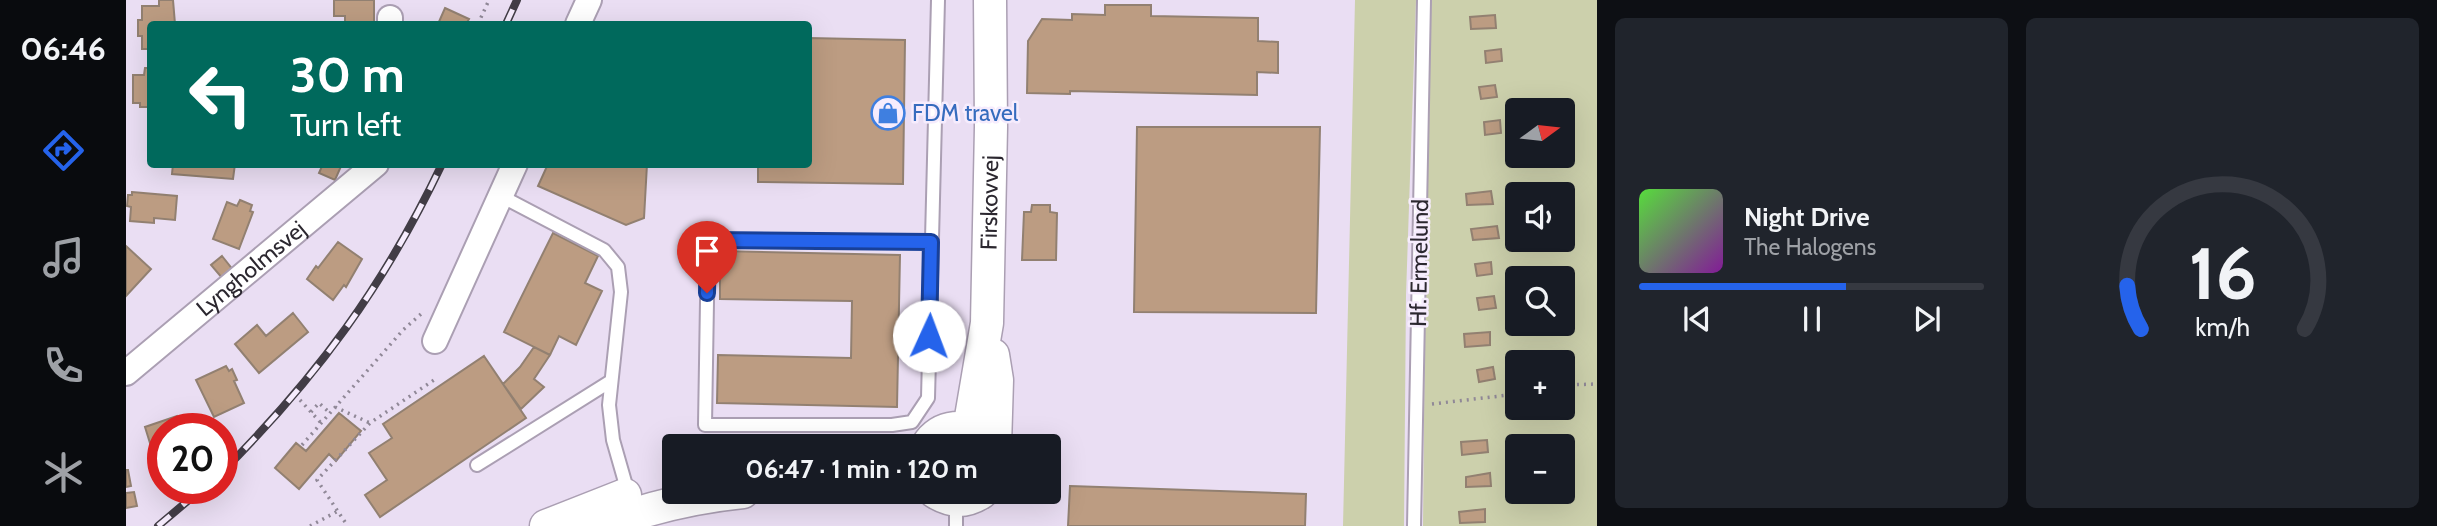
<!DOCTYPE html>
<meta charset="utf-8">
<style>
body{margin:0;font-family:Cabin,sans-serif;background:#20242c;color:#f1f3f6;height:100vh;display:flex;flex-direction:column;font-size:26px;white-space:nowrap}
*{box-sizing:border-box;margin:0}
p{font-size:23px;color:#9ea1a6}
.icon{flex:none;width:38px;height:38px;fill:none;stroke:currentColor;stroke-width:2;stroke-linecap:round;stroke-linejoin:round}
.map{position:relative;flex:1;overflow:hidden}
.panel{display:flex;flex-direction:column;gap:18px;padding:18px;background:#0d0f14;width:840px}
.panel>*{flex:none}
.top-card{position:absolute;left:21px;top:21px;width:665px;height:147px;border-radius:7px;box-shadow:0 7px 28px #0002;background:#00695c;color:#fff;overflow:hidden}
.needle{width:46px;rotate:75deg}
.controls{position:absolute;left:1379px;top:98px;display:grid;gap:14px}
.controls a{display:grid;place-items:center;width:70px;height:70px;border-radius:7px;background:#171b24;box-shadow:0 7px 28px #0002;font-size:35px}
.speed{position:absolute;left:21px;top:413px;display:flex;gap:14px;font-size:35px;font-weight:700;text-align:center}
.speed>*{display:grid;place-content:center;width:91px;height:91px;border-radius:50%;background:#171b24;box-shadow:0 7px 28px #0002;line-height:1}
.speed .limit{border:10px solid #d22;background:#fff;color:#111}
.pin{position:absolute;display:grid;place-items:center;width:60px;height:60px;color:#fff;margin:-72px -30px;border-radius:50% 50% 50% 0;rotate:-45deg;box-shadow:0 0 7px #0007}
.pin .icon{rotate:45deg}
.me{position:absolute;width:77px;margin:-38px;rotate:2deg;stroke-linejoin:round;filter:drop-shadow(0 0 5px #0008)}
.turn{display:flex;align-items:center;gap:24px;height:147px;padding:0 28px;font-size:32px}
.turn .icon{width:91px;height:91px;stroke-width:2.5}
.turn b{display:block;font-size:49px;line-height:60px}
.panel .widget{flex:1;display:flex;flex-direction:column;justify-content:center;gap:10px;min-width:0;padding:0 24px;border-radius:10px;background:#20242c}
.panel .dial{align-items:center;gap:0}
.dial svg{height:182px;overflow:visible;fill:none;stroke:#363941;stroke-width:7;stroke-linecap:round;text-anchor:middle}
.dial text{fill:#f1f3f6;stroke:none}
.song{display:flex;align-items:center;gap:21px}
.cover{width:84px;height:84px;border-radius:10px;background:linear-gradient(135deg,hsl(110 70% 55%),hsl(290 70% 35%))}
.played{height:7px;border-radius:4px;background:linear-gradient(90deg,#2563eb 60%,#363941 60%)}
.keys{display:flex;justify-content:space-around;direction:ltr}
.panel .tiles{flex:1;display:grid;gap:18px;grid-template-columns:repeat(2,1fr)}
.trip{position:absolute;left:536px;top:434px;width:399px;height:70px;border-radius:7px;background:#171b24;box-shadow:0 7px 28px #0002;font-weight:700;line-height:70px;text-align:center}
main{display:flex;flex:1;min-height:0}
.dock{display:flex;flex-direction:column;width:126px;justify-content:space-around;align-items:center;background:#090b0e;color:#9ea1a6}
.dock .icon{width:49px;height:49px}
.dock .selected{color:#2563eb}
.dock b{font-size:32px;color:#f1f3f6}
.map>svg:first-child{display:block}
</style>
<main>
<nav class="dock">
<b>06:46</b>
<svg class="icon selected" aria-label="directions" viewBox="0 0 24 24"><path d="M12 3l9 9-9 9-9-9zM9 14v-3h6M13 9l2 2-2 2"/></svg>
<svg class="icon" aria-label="music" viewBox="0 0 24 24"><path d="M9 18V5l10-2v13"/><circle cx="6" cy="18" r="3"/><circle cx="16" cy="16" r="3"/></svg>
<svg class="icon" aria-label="phone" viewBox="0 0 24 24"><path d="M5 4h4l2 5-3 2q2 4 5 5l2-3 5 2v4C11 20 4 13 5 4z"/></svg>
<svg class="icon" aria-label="climate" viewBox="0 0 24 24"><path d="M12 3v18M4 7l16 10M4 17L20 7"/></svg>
</nav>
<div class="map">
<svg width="1471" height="526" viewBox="0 0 1471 526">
<rect width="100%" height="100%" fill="#eadef3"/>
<path fill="#ccd0ac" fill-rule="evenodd" d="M1229,0H1290L1280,295L1278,526H1217Z
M1302,0H1471V526H1297ZM1391,110H1437V156H1391ZM1391,194H1437V240H1391ZM1391,278H1437V324H1391ZM1391,362H1437V408H1391ZM1391,446H1437V492H1391Z"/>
<path fill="#bc9c82" stroke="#928071" stroke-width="2" d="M33,0H47L49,24H24V49H16V36H12V20H16V6H33Z
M208,0H248V24H219V16H208Z
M979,5H1025V16L1132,18V41L1152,42V73L1131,72V95L944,91V94L901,93L902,41L916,19L946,20V14L979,15Z
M319,8L343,19L340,24H312Z
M1369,15L1370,28L1345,29L1344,17Z
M682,38L779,40L777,184L632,182V164H682Z
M1375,49L1376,61L1360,63L1359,51Z
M19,68H24V107H14V103H7V75H18Z
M1369,85L1371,97L1355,99L1353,87Z
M1374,120L1375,133L1359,135L1358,122Z
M1011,127H1194L1190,313L1008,312Z
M47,164H109L107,179L46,174Z
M138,164H168V166L138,167Z
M197,164H216L209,180L193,173Z
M422,164H521L518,218L500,225L412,186Z
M1365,191L1367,204L1341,205L1340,194Z
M6,192L51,196L49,220L28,218V223L4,221L5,207L1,206L2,195H6Z
M114,200L126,205L124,211L127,212L113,249L87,239L101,202L111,206Z
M906,205H924V212L931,213L930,260H896L898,212H905Z
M1371,226L1373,238L1347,240L1345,229Z
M427,233L472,256L459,283L476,291L450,345L433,336L424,355L378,332Z
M212,242L236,259L220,287L218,285L207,300L181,279L190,266L192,268Z
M0,246L25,269L0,296Z
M594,251L774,255L771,407L591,403L592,355L725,358L726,301L594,299Z
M96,256L107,270L97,279L85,265Z
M1365,262L1366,274L1351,276L1349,264Z
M1368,296L1370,308L1353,310L1351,298Z
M167,313L182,332L133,373L109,344L131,325L140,336Z
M1364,332V345L1339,347L1338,334Z
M408,347L424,355L408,379L418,387L395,409L377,384L394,367Z
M358,356L400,418L254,517L239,495L261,480L243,453L266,438L257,424Z
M100,366L103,371L106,369L111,380L108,381L118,403L88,417L70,380Z
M1367,367L1369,379L1353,382L1351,370Z
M213,413L235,431L210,461L203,454L173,489L149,468L170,443L180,451Z
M51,416L56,429H37V468L32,469L19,427Z
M1361,440L1362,452L1336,455L1335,442Z
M0,470H2L5,486L0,487Z
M1364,473L1365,486L1340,487V477Z
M944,486L1180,494L1179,526H942Z
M8,492L11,506L0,508V493Z
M1359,509V522L1334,523L1333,512Z"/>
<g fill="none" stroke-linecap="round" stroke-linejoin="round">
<defs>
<path id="service" d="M375,196L478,250L492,267L495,292L483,405L487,440L503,496
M805,242L582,240L579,425H766L786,422L802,398L812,0
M351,465L485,381
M830,526V500
M1288,526L1298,0"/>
<g id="minor">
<path d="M264,18V24"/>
<path d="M452,24L463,0"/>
<path d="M309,341L389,164"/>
<path id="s1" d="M0,373L250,164"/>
</g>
<g id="tertiary">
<path d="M867,355L871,380L869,446"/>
<path id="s2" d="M843,429L861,323L865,127L864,0"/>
<path d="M801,446C814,424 841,423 859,439"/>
<path d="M809,492C825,502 840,503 856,492"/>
<path d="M420,526L499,495"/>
<path d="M475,526C521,508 568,497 617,492"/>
</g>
</defs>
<use href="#service" stroke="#ab9fb3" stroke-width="16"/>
<use href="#minor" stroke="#ab9fb3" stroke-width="28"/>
<use href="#tertiary" stroke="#ab9fb3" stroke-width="35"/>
<path stroke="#908897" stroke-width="3.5" stroke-dasharray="2 5" stroke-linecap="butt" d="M352,24L363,0
M1437,385L1471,384
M174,400L195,423
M1306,404L1391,394
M209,407L244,423
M185,412L193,403L204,413
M176,445L277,330L295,314
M219,522L191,480L244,423L308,380
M184,526L212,511"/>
<use href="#service" stroke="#fff" stroke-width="12"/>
<use href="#minor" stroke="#fff" stroke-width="24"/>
<use href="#tertiary" stroke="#fff" stroke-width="32"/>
<defs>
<path id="rail" d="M380,24L391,0
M96,472C191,377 258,286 316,164
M32,526L77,488"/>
</defs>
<use href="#rail" stroke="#423d46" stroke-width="8"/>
<use href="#rail" stroke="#f6ecfd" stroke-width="5" stroke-dasharray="16" stroke-linecap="butt"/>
</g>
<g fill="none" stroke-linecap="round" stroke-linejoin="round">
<defs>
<path id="route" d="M581,293L582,240L805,242L803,336"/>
</defs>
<use href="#route" stroke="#184099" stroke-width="18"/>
<use href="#route" stroke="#2563eb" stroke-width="12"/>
</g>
<defs>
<symbol id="shop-ring" viewBox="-11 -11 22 22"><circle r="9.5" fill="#f6ecfd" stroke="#3f7fe0" stroke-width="1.5"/><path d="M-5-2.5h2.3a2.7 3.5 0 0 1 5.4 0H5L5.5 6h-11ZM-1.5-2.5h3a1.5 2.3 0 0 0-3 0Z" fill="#3f7fe0"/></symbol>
</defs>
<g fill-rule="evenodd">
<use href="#shop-ring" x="743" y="94" width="38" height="38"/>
</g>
<g text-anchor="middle" stroke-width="5" stroke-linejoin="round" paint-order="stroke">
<g font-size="23" fill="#366cbe" stroke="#f6ecfd" text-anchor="start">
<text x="786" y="121">FDM travel</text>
</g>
<g font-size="23" fill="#2b272f" stroke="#f6ecfd">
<text dy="8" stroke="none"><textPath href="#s2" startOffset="228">Firskovvej</textPath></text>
<text transform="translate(1293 263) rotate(-89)" y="8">Hf. Ermelund</text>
<text dy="8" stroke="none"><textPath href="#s1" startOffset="163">Lyngholmsvej</textPath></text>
</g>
</g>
</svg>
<div class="controls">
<a><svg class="needle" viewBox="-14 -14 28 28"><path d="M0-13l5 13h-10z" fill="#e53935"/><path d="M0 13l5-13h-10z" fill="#9ea1a6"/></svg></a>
<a><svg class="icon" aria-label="sound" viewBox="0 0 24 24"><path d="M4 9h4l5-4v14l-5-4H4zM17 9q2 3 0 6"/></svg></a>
<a><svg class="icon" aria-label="search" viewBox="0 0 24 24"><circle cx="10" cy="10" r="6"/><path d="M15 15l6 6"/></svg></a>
<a>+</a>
<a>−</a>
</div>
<div class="speed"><div class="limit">20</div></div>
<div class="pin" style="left:581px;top:293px;background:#d93025"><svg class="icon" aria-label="arrive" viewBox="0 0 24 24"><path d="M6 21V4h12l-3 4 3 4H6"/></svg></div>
<svg class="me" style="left:803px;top:336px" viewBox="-20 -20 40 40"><circle r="19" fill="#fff"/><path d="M0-13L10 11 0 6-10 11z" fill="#2563eb"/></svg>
<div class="trip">06:47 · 1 min · 120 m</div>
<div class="top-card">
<div class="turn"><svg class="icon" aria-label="left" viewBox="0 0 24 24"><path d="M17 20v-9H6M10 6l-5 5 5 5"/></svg><div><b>30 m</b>Turn left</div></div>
</div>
</div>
<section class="panel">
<div class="tiles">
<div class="widget">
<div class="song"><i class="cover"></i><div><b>Night Drive</b><p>The Halogens</p></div></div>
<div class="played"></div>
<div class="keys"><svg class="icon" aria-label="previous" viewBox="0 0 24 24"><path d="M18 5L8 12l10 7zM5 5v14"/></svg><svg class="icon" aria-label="pause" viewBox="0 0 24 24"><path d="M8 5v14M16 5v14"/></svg><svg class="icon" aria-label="next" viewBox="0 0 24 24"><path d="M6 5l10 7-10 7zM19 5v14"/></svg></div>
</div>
<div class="widget dial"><svg viewBox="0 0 100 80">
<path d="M14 69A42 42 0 1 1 86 69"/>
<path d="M14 69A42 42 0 0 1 8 50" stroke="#2563eb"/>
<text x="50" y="56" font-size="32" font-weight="700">16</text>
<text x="50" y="72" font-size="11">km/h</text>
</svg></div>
</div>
</section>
</main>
